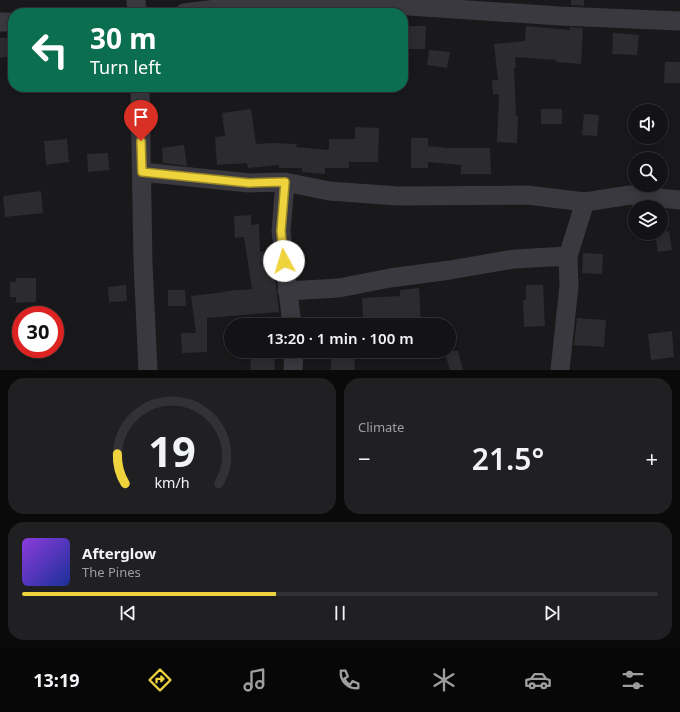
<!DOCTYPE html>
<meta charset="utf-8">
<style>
body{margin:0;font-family:"Noto Sans",sans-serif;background:#202022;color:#f1f3f6;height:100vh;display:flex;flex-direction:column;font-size:15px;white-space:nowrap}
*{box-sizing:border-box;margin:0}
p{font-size:13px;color:#9d9ea0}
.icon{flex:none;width:22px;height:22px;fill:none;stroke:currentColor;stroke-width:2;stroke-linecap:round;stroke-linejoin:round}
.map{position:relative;height:370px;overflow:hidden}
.side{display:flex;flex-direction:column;gap:8px;padding:8px;background:#0a0a0b;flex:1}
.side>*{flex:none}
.guide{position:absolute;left:8px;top:8px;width:400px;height:84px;border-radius:16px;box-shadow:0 2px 10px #0003,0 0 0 1px #323234;background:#0b6e4f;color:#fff;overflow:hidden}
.tools{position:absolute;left:628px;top:104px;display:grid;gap:8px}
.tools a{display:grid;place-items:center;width:40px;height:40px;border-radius:50%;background:#131214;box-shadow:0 2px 10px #0003,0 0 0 1px #323234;font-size:20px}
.speed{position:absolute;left:12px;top:306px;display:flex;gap:8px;font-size:20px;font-weight:700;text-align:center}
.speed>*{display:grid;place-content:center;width:52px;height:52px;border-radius:50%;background:#131214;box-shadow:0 2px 10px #0003,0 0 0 1px #323234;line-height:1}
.speed .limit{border:6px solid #d22;background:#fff;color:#111}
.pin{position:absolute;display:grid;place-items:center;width:34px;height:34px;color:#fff;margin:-41px -17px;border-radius:50% 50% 50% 0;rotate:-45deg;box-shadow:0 0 4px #0007}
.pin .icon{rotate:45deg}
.me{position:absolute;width:44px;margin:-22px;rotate:354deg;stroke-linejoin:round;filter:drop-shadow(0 0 3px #0008)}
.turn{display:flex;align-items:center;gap:14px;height:84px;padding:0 16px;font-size:18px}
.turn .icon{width:52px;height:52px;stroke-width:2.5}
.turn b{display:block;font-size:28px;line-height:34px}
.big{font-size:30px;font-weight:600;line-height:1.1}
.side .tile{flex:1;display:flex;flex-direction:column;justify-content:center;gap:6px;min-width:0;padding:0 14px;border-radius:16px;background:#202022}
.side .dial{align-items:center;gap:0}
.dial svg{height:104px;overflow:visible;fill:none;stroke:#323234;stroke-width:7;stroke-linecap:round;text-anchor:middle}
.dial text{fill:#f1f3f6;stroke:none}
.song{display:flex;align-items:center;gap:12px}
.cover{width:48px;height:48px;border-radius:6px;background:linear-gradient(135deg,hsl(270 70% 55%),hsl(230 70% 35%))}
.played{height:4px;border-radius:2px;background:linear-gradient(90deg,#eed33d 40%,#323234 40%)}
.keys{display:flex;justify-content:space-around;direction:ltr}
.heat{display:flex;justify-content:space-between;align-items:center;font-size:22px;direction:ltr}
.side .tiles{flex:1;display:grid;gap:8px;grid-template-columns:1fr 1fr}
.tile:last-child{grid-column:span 2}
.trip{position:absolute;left:224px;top:318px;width:232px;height:40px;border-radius:20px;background:#131214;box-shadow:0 2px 10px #0003,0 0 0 1px #323234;font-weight:600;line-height:40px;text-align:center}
.tabs{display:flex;height:64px;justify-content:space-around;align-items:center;background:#080708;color:#9d9ea0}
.tabs .icon{width:28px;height:28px}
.tabs .active{color:#eed33d}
.tabs b{font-size:18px;color:#f1f3f6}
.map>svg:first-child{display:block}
</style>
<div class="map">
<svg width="680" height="370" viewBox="0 0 680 370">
<rect width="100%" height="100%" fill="#19181a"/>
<path fill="#2c2b2e" d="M571,0H584V6L571,5Z
M403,26H426L425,49H403Z
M526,26L570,30V27L583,28L581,64L556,62V60L515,57L516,68H514L516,116H518L517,143L497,142L499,94H493L492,80H498L494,44L525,41Z
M613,33L639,35L637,55L612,54Z
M0,38H13V56L0,58Z
M429,50L450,52L447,68L427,65Z
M665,62H680V83H664Z
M251,109L256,144L273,143L297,144L296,147L329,150V139H355V127L379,128L378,162H349V168H325V174L302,172V168H279V165L248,168L247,163L217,165L215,137L225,136L222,113Z
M541,109H562V124H541Z
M584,114L599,115L597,136L582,135Z
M411,138H428V146L448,148H490L491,174H461V165L428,162V168H411Z
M67,139L69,162L46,165L44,141Z
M184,145L187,166L163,163L162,148Z
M108,153L109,170L88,172L87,154Z
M41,191L43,213L5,217L3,196Z
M251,215V225L259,224L260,252L272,250L279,312L207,318V352L182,353L181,333H196L191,296L225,292V291L252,289L244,237L235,238L234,216Z
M669,231L672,250L658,252L655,233Z
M583,253L603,254L602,274L582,273Z
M16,278H36V302L16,303V297H10V282H16Z
M126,285L127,301L109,302L108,287Z
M526,285H543L545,326L524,327L523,300H526Z
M419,288L421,323L374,325L373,320L363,321L362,298L400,296V290Z
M168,290H185L186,306H168Z
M577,318L606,320L604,347L574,345Z
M672,331L674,357L651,360L648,334Z
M444,351H458L463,370H450Z
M354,355L355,370H331V356Z
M274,356L275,370H251L250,357Z"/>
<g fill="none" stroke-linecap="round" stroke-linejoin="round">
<path stroke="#39393f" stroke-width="19" d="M136,0L137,13
M184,13L224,8L364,3L560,16L680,21
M0,22H13
M140,87L143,263L148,370
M142,172L249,183L285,182L329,191L398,196L527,195L585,202
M285,182L281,231L292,325
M287,291L339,288L390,278L450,270L514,259L568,256
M293,370L294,351
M560,370L569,286L568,256L585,202L630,195L680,200"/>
</g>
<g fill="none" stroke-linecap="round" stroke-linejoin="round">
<defs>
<path id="route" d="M141,141L142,172L249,183L285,182L281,231L284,261"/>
</defs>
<use href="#route" stroke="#9b8928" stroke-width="10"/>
<use href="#route" stroke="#eed33d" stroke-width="7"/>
</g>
</svg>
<div class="tools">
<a><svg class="icon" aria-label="sound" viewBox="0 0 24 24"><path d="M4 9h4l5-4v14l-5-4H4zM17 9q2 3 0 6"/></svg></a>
<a><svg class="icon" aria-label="search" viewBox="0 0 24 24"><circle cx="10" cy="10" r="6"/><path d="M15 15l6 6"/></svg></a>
<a><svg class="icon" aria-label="layers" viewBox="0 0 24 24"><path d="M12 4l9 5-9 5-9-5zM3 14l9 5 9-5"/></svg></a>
</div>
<div class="speed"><div class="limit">30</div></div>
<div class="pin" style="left:141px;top:141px;background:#d93025"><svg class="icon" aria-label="arrive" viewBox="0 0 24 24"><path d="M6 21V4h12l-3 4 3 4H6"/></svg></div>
<svg class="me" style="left:284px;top:261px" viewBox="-20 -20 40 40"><circle r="19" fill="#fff"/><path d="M0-13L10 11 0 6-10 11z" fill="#eed33d"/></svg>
<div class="trip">13:20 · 1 min · 100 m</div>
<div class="guide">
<div class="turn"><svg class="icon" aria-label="left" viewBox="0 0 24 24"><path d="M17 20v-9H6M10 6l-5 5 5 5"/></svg><div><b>30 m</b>Turn left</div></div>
</div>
</div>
<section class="side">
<div class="tiles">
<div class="tile dial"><svg viewBox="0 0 100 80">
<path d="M14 69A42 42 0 1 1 86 69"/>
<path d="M14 69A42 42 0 0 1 8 46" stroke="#eed33d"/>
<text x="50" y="56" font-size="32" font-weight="700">19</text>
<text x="50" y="72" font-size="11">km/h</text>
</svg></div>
<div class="tile"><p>Climate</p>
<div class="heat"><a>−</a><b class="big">21.5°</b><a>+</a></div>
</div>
<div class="tile">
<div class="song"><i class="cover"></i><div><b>Afterglow</b><p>The Pines</p></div></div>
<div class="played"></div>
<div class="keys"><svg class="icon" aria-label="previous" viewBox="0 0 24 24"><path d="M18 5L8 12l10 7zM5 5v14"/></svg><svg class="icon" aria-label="pause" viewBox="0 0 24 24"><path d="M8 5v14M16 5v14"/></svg><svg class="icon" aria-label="next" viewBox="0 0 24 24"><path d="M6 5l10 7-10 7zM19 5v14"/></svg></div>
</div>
</div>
</section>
<nav class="tabs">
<b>13:19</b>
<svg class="icon active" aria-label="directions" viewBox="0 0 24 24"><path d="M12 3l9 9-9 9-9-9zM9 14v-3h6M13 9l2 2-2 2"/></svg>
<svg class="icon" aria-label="music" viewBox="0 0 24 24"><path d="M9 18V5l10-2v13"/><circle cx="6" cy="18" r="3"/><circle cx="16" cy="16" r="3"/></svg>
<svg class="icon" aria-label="phone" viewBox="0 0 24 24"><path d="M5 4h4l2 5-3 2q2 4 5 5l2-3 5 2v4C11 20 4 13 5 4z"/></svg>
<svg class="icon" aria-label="climate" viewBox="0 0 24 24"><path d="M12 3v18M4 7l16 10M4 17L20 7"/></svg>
<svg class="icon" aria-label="car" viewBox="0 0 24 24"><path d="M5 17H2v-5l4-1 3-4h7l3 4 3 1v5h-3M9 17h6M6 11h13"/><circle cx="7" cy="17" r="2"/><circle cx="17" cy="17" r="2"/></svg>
<svg class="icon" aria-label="filters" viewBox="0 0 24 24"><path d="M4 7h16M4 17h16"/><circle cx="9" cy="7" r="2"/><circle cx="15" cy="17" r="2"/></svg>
</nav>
